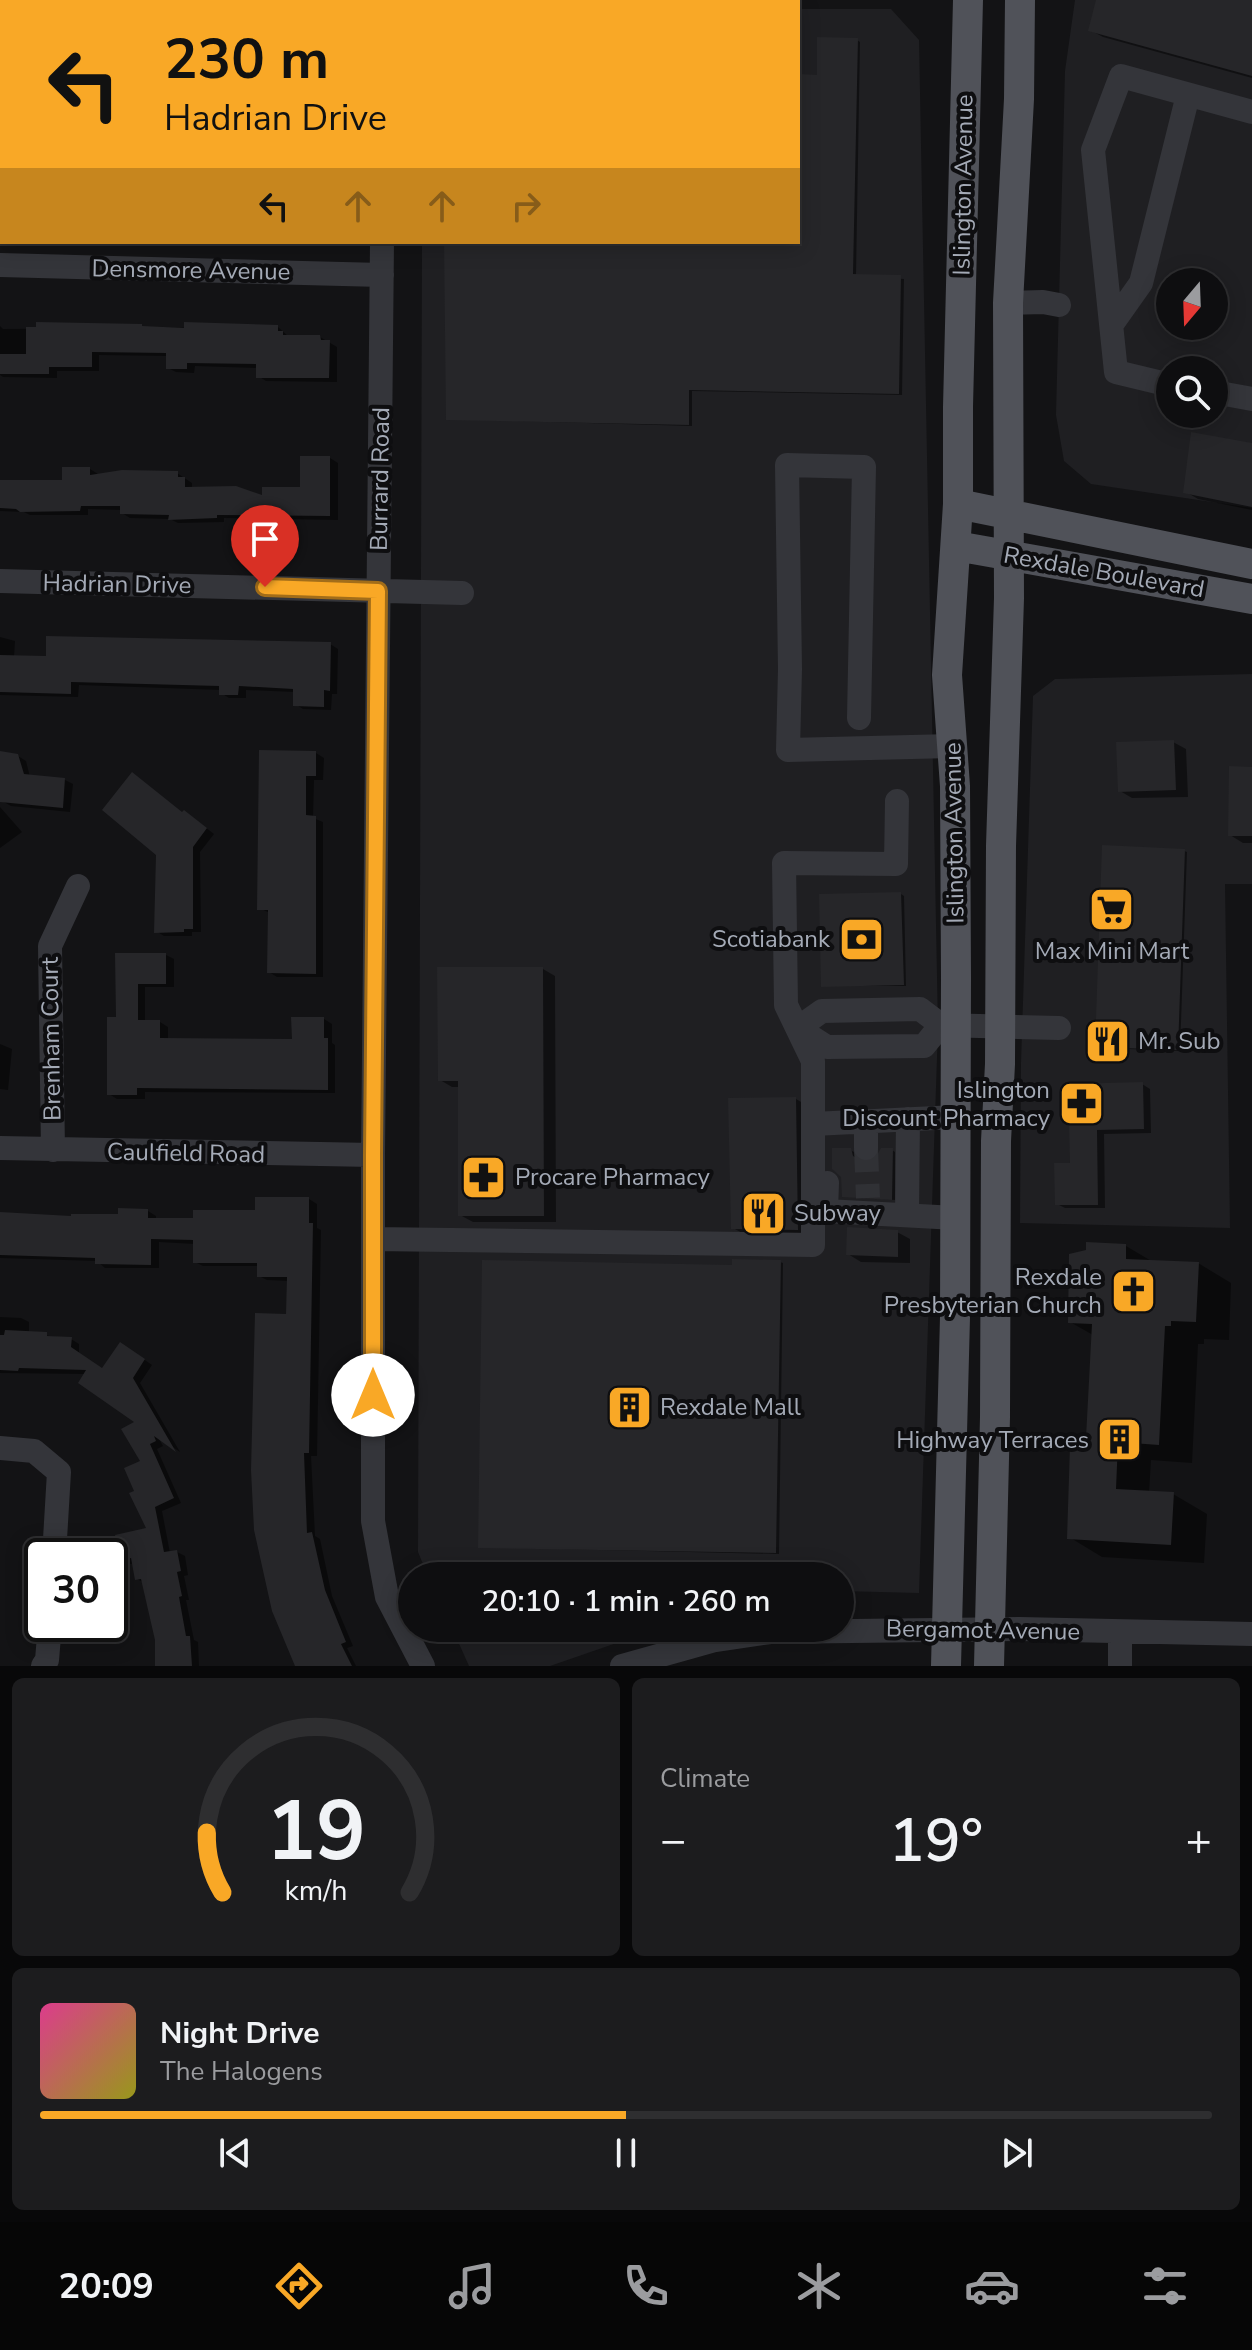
<!DOCTYPE html>
<meta charset="utf-8">
<style>
body{margin:0;font-family:"Nunito Sans",sans-serif;background:#1c1c1e;color:#f1f3f6;height:100vh;display:flex;flex-direction:column;font-size:30px;white-space:nowrap}
*{box-sizing:border-box;margin:0}
p{font-size:26px;color:#9b9c9f}
.icon{flex:none;width:44px;height:44px;fill:none;stroke:currentColor;stroke-width:2;stroke-linecap:round;stroke-linejoin:round}
.map{position:relative;height:1666px;overflow:hidden}
.details{display:flex;flex-direction:column;gap:12px;padding:12px;background:#080809;flex:1}
.details>*{flex:none}
.guide{position:absolute;left:0px;top:0px;width:800px;height:244px;box-shadow:0 4px 20px #0003,0 0 0 2px #2e2e30;background:#f9a826;color:#111;overflow:hidden}
.needle{width:52px;rotate:199deg}
.buttons{position:absolute;left:1156px;top:268px;display:grid;gap:16px}
.buttons a{display:grid;place-items:center;width:72px;height:72px;border-radius:50%;background:#0e0e10;box-shadow:0 4px 20px #0003,0 0 0 2px #2e2e30;font-size:40px}
.speed{position:absolute;left:24px;top:1538px;display:flex;gap:16px;font-size:40px;font-weight:700;text-align:center}
.speed>*{display:grid;place-content:center;width:104px;height:104px;border-radius:50%;background:#0e0e10;box-shadow:0 4px 20px #0003,0 0 0 2px #2e2e30;line-height:1}
.speed .limit{border:4px solid #111;border-radius:12px;background:#fff;color:#111}
.pin{position:absolute;display:grid;place-items:center;width:68px;height:68px;color:#fff;margin:-82px -34px;border-radius:50% 50% 50% 0;rotate:-45deg;box-shadow:0 0 8px #0007}
.pin .icon{rotate:45deg}
.me{position:absolute;width:88px;margin:-44px;rotate:0deg;stroke-linejoin:round;filter:drop-shadow(0 0 6px #0008)}
.turn{display:flex;align-items:center;gap:28px;height:168px;padding:0 32px;font-size:36px}
.turn .icon{width:104px;height:104px;stroke-width:2.5}
.turn b{display:block;font-size:56px;line-height:68px}
.lanes{display:flex;align-items:center;height:76px;padding:0 32px;background:#0003;justify-content:center;gap:40px;direction:ltr}
.lanes .off{opacity:.35}
.big{font-size:60px;font-weight:600;line-height:1.1}
.details .card{flex:1;display:flex;flex-direction:column;justify-content:center;gap:12px;min-width:0;padding:0 28px;border-radius:12px;background:#1c1c1e}
.details .dial{align-items:center;gap:0}
.dial svg{height:208px;overflow:visible;fill:none;stroke:#2e2e30;stroke-width:7;stroke-linecap:round;text-anchor:middle}
.dial text{fill:#f1f3f6;stroke:none}
.song{display:flex;align-items:center;gap:24px}
.cover{width:96px;height:96px;border-radius:12px;background:linear-gradient(135deg,hsl(330 70% 55%),hsl(60 70% 35%))}
.played{height:8px;border-radius:4px;background:linear-gradient(90deg,#f9a826 50%,#2e2e30 50%)}
.keys{display:flex;justify-content:space-around;direction:ltr}
.heat{display:flex;justify-content:space-between;align-items:center;font-size:44px;direction:ltr}
.details .tiles{flex:1;display:grid;gap:12px;grid-template-columns:1fr 1fr}
.card:last-child{grid-column:span 2}
.trip{position:absolute;left:398px;top:1562px;width:456px;height:80px;border-radius:40px;background:#0e0e10;box-shadow:0 4px 20px #0003,0 0 0 2px #2e2e30;font-weight:600;line-height:80px;text-align:center}
.tab-bar{display:flex;height:128px;justify-content:space-around;align-items:center;background:#060606;color:#9b9c9f}
.tab-bar .icon{width:56px;height:56px}
.tab-bar .active{color:#f9a826}
.tab-bar b{font-size:36px;color:#f1f3f6}
.map>svg:first-child{display:block}
</style>
<div class="map">
<svg width="1252" height="1666" viewBox="0 0 1252 1666">
<rect width="100%" height="100%" fill="#131315"/>
<path fill="#1f1f22" fill-rule="evenodd" d="M1075,0H1252V508L1091,484L1064,461L1056,415L1065,71ZM1170,282H1214V326H1170ZM1170,370H1214V414H1170Z
M798,9H891L919,40L938,1028L919,1593L840,1591V1576H428L418,1552L422,242H798Z
M1252,674V884H1225L1230,1228L1020,1223L1021,1063L1033,696L1055,679Z
M452,1628H660L550,1666H469Z"/>
<path fill="#0007" d="M1098,0H1252V78L1103,37L1090,30Z
M0,13H2V58H0Z
M857,40L860,42L856,276L904,279L902,395L692,391V426L448,419V242H798V76L819,77Z
M0,156H2V201H0Z
M0,326L3,329L278,327L289,337H320L337,347V382L266,381L258,376V368L195,366L194,373L176,372L168,368V356L99,355V371H57V378L3,377L0,375Z
M1252,445V510L1198,499L1186,492Z
M330,458L338,463V520L224,518V522L178,523L170,519L130,518L122,513V510L88,509V515H30L24,512L0,511V482H64L90,469L98,474L177,473L192,483V489L264,498L302,489Z
M0,637L15,641L14,657L48,658L330,644L338,649L337,694H332L331,710L303,709L295,704V692L246,690V698H229L221,693V690L79,685L78,697L0,695Z
M1173,742L1186,749L1188,797L1132,798L1120,791Z
M261,752L316,753L324,758L323,780H314L313,818L323,822V977H277L269,972L270,913L259,908Z
M0,756H18L26,761L30,777L65,780L73,784L70,812L11,806L2,801L0,798Z
M1252,769V843H1243L1230,835Z
M133,774L183,814L192,817L214,834L200,852L201,932H192V936H164L156,931L158,854Z
M0,807L22,832L0,848Z
M1184,851L1187,852L1180,1051L1101,1048L1098,1046Z
M901,894L904,896L906,986H823Z
M117,955H166L174,959V987H145V1022H160L168,1027V1040L294,1041L324,1019L332,1024V1043L335,1045V1093L145,1092V1099H117L109,1094L118,1019Z
M543,969L555,976L556,1222H473L460,1215V1087H452L440,1080Z
M0,1044L12,1049L8,1090L0,1089Z
M1142,1084L1150,1089L1151,1133L1104,1134L1105,1208H1065L1057,1204L1072,1165L1070,1086Z
M796,1099L808,1106L810,1236L746,1235L733,1228Z
M850,1150L854,1152L857,1160L865,1165L875,1162L892,1150L895,1152V1200L843,1196Z
M309,1199L317,1204V1228L321,1230L317,1456H311L315,1536L320,1539L332,1596L353,1646L347,1648L356,1666H297L289,1281L267,1280L259,1276V1266H203L195,1262V1244L159,1242V1268H105L97,1261L0,1258V1214L73,1218L120,1216L148,1211L156,1216V1220H195L257,1212Z
M897,1232L910,1239V1263L861,1262L848,1254Z
M1126,1246L1153,1262L1198,1263L1231,1283L1229,1340L1204,1339V1344H1198L1192,1463L1151,1460L1149,1493L1173,1494L1207,1514L1204,1563L1102,1557L1069,1537L1088,1439L1093,1335L1070,1322Z
M780,1262L783,1263L779,1554L480,1547L734,1267Z
M0,1317L21,1318L29,1322V1333L71,1339L79,1344V1353L103,1370L129,1349L152,1365L140,1383L180,1452L158,1437L163,1446L157,1449L181,1503L162,1511L170,1553L177,1552L185,1556L188,1575L184,1576L189,1600H186L194,1640L198,1642L199,1666H159L157,1640L143,1582L137,1579L134,1563L130,1564L121,1559L148,1530L137,1492L143,1462L138,1423L86,1374L0,1373Z"/>
<path fill="#262629" d="M1096,0H1252V76L1088,31Z
M817,37L858,38L853,274L901,275L899,394L689,390V425L446,420L444,242H798V74L817,75Z
M36,322L142,324V326L184,328V322L278,325V331H283V335H320L321,340H330L329,378H256V364L187,363V369H166V353L92,352V367H49V374H0V354H26V327H36Z
M1191,432L1252,443V507L1183,493Z
M300,456H330V516L217,515V518L168,520L169,515L120,514V506H81L80,511L20,512L16,509L0,508V480H62V467H90V475L122,470L178,471V477H185V487L236,486L262,495V487H300Z
M46,636L331,642L330,691L324,690V707L293,706V689L239,686L238,695H219V686L71,682V694L0,692V655L46,656Z
M1174,740L1176,790L1118,792L1116,742Z
M259,750L316,751V776H306V815L316,816V974L267,973L268,910H257Z
M0,751L18,754L24,774L65,778L63,808L0,802Z
M1229,766L1252,767V836H1228Z
M132,772L182,812L184,810L207,828L193,847V929H184V932L154,933L156,855L102,810Z
M1102,845L1185,849L1178,1050L1095,1047Z
M901,892L904,985L821,987L819,894Z
M115,953H166V984H138V1020H160V1038L292,1039L291,1017H324V1038H328V1090L137,1088V1095H107V1017H116Z
M437,967H543L544,1216H458V1081H438Z
M1143,1082L1144,1129L1097,1130L1098,1205H1055L1054,1163H1070L1068,1084Z
M796,1097L798,1230L731,1229L728,1098Z
M832,1148H851L853,1156L865,1163L874,1161L881,1148H893L892,1200L842,1197L841,1177L832,1169Z
M255,1197H309V1223H313L309,1453H304L307,1533L312,1532L325,1590L346,1642L341,1644L352,1666H295L272,1611L254,1530L251,1470L255,1313L286,1314L287,1277H257V1263H193V1240L151,1239V1265L95,1264V1258L0,1255V1212L71,1216V1214H118V1208L148,1209V1218H193V1210H255Z
M847,1227L898,1230V1257L846,1255Z
M1086,1242L1126,1244V1259L1199,1262L1196,1322L1171,1321V1326H1165L1159,1445L1118,1442L1116,1489L1174,1492L1171,1545L1067,1539L1070,1446L1086,1438L1092,1324L1068,1323L1069,1254L1086,1250Z
M732,1259L781,1260L776,1553L478,1548L482,1260L732,1265Z
M5,1330L47,1332V1336L72,1337L71,1347L102,1368L120,1342L145,1359L133,1378L176,1452L154,1436L156,1441L150,1444L174,1498L155,1507L164,1552L177,1550L181,1571L177,1572L182,1596L179,1597L186,1636H190L192,1666H155V1640L141,1579L135,1580L131,1558L120,1560L115,1535L146,1528L129,1493L134,1491L124,1468L140,1461L121,1429L134,1422L78,1383L86,1370L19,1368L18,1371L0,1370V1335H4Z"/>
<g fill="none" stroke-linecap="round" stroke-linejoin="round">
<path stroke="#303135" stroke-width="24" stroke-dasharray="24 12" stroke-linecap="butt" d="M866,1148L868,1198"/>
<path stroke="#34353a" stroke-width="24" d="M383,2V0
M601,2V0
M382,242L373,1155V1521L387,1597L423,1666
M0,265L382,275
M1008,303L1043,302L1059,305
M1112,324L1141,283L1188,95
M1170,385L1116,372L1093,150L1121,76L1252,112
M1214,392L1252,399
M0,581L462,593
M859,718L864,467L787,465L790,669L788,750L952,746
M798,1028L822,1011L920,1009L941,1025L1059,1028
M799,1029L827,1047L924,1046L941,1025
M813,1124L956,1117
M0,1148L373,1155
M866,1148V1121
M53,1150L50,946L78,886
M827,1183L826,1211L956,1218
M907,1215L908,1119
M373,1239L813,1245V1061L786,1005L784,863L896,864L897,801
M0,1448L34,1451L59,1472L54,1556
M1120,1633V1666
M43,1666L47,1660L50,1624
M622,1666L715,1640L770,1632L1020,1629L1252,1634"/>
<path stroke="#505259" stroke-width="30" d="M958,504L1252,564
M956,546L1252,599
M946,1666L955,1317L956,978L955,786L947,675L958,504V407L968,0
M989,1666L995,1417L996,1141L1000,1064L1001,846L1009,598L1008,303L1019,99L1020,0"/>
</g>
<g fill="none" stroke-linecap="round" stroke-linejoin="round">
<defs>
<path id="route" d="M265,587L378,591L373,1155V1395"/>
</defs>
<use href="#route" stroke="#a26d19" stroke-width="20"/>
<use href="#route" stroke="#f9a826" stroke-width="14"/>
</g>
<defs>
<symbol id="supermarket-square" viewBox="-11 -11 22 22"><rect x="-9" y="-9" width="18" height="18" rx="4" fill="#f9a826" stroke="#0e0e10"/><path d="M-6-5.5h2.5l.6 2H6L4.5 2H-2.5L-4.4-4H-6ZM-1.5 3.2a1.3 1.3 0 1 0 .1 0ZM3 3.2a1.3 1.3 0 1 0 .1 0Z" fill="#111"/></symbol>
<symbol id="bank-square" viewBox="-11 -11 22 22"><rect x="-9" y="-9" width="18" height="18" rx="4" fill="#f9a826" stroke="#0e0e10"/><path d="M-6-4H6V4H-6ZM0-2.3a2.3 2.3 0 1 0 0 4.6a2.3 2.3 0 1 0 0-4.6Z" fill="#111"/></symbol>
<symbol id="restaurant-square" viewBox="-11 -11 22 22"><rect x="-9" y="-9" width="18" height="18" rx="4" fill="#f9a826" stroke="#0e0e10"/><path d="M-5-6h1v4h1v-4h1v4h1v-4h1v5L-1.5 .5V6h-2V.5L-5-1ZM5-6V6H3V1.5H1.5Q1.5-4 5-6Z" fill="#111"/></symbol>
<symbol id="pharmacy-square" viewBox="-11 -11 22 22"><rect x="-9" y="-9" width="18" height="18" rx="4" fill="#f9a826" stroke="#0e0e10"/><path d="M-2-6h4v4h4v4h-4v4h-4v-4h-4v-4h4Z" fill="#111"/></symbol>
<symbol id="church-square" viewBox="-11 -11 22 22"><rect x="-9" y="-9" width="18" height="18" rx="4" fill="#f9a826" stroke="#0e0e10"/><path d="M-1.2-6h2.4v3.5h3.3v2.4h-3.3V6h-2.4V-.1h-3.3v-2.4h3.3Z" fill="#111"/></symbol>
<symbol id="building-square" viewBox="-11 -11 22 22"><rect x="-9" y="-9" width="18" height="18" rx="4" fill="#f9a826" stroke="#0e0e10"/><path d="M-4-6H4V6H1V3H-1V6H-4ZM-2.5-4.3h1.7v1.8h-1.7ZM.8-4.3h1.7v1.8H.8ZM-2.5-1h1.7V.8h-1.7ZM.8-1h1.7V.8H.8Z" fill="#111"/></symbol>
</defs>
<g fill-rule="evenodd">
<use href="#supermarket-square" x="1086" y="884" width="51" height="51"/>
<use href="#bank-square" x="836" y="914" width="51" height="51"/>
<use href="#restaurant-square" x="1082" y="1016" width="51" height="51"/>
<use href="#pharmacy-square" x="1056" y="1078" width="51" height="51"/>
<use href="#pharmacy-square" x="458" y="1152" width="51" height="51"/>
<use href="#restaurant-square" x="738" y="1188" width="51" height="51"/>
<use href="#church-square" x="1108" y="1266" width="51" height="51"/>
<use href="#building-square" x="604" y="1382" width="51" height="51"/>
<use href="#building-square" x="1094" y="1414" width="51" height="51"/>
</g>
<g text-anchor="middle" stroke-width="8" stroke-linejoin="round" paint-order="stroke">
<g font-size="24" fill="#a4aab6" stroke="#0e0e10">
<text transform="translate(963 185) rotate(-89)" y="8">Islington Avenue</text>
<text transform="translate(191 270) rotate(1)" y="8">Densmore Avenue</text>
<text transform="translate(380 479) rotate(-89)" y="8">Burrard Road</text>
<text transform="translate(1104 572) rotate(10)" y="8">Rexdale Boulevard</text>
<text transform="translate(117 584) rotate(1)" y="8">Hadrian Drive</text>
<text transform="translate(954 833) rotate(-91)" y="8">Islington Avenue</text>
<text transform="translate(51 1039) rotate(-91)" y="8">Brenham Court</text>
<text transform="translate(186 1153) rotate(1)" y="8">Caulfield Road</text>
<text transform="translate(983 1630) rotate(1)" y="8">Bergamot Avenue</text>
</g>
<g font-size="24" fill="#a4aab6" stroke="#0e0e10" text-anchor="end">
<text x="830" y="947">Scotiabank</text>
<text x="1112" y="959" text-anchor="middle">Max Mini Mart</text>
<text x="1138" y="1049" text-anchor="start">Mr. Sub</text>
<text x="1050" y="1098">Islington<tspan x="1050" dy="28">Discount Pharmacy</tspan></text>
<text x="515" y="1185" text-anchor="start">Procare Pharmacy</text>
<text x="794" y="1221" text-anchor="start">Subway</text>
<text x="1102" y="1285">Rexdale<tspan x="1102" dy="28">Presbyterian Church</tspan></text>
<text x="660" y="1415" text-anchor="start">Rexdale Mall</text>
<text x="1089" y="1448">Highway Terraces</text>
</g>
</g>
</svg>
<div class="buttons">
<a><svg class="needle" viewBox="-14 -14 28 28"><path d="M0-13l5 13h-10z" fill="#e53935"/><path d="M0 13l5-13h-10z" fill="#9b9c9f"/></svg></a>
<a><svg class="icon" aria-label="search" viewBox="0 0 24 24"><circle cx="10" cy="10" r="6"/><path d="M15 15l6 6"/></svg></a>
</div>
<div class="speed"><div class="limit">30</div></div>
<div class="pin" style="left:265px;top:587px;background:#d93025"><svg class="icon" aria-label="arrive" viewBox="0 0 24 24"><path d="M6 21V4h12l-3 4 3 4H6"/></svg></div>
<svg class="me" style="left:373px;top:1395px" viewBox="-20 -20 40 40"><circle r="19" fill="#fff"/><path d="M0-13L10 11 0 6-10 11z" fill="#f9a826"/></svg>
<div class="trip">20:10 · 1 min · 260 m</div>
<div class="guide">
<div class="turn"><svg class="icon" aria-label="left" viewBox="0 0 24 24"><path d="M17 20v-9H6M10 6l-5 5 5 5"/></svg><div><b>230 m</b>Hadrian Drive</div></div>
<div class="lanes"><svg class="icon" aria-label="left" viewBox="0 0 24 24"><path d="M17 20v-9H6M10 6l-5 5 5 5"/></svg><svg class="icon off" aria-label="ahead" viewBox="0 0 24 24"><path d="M12 20V5M6 11l6-6 6 6"/></svg><svg class="icon off" aria-label="ahead" viewBox="0 0 24 24"><path d="M12 20V5M6 11l6-6 6 6"/></svg><svg class="icon off" aria-label="right" viewBox="0 0 24 24"><path d="M7 20v-9h11M14 6l5 5-5 5"/></svg></div>
</div>
</div>
<section class="details">
<div class="tiles">
<div class="card dial"><svg viewBox="0 0 100 80">
<path d="M14 69A42 42 0 1 1 86 69"/>
<path d="M14 69A42 42 0 0 1 8 46" stroke="#f9a826"/>
<text x="50" y="56" font-size="32" font-weight="700">19</text>
<text x="50" y="72" font-size="11">km/h</text>
</svg></div>
<div class="card"><p>Climate</p>
<div class="heat"><a>−</a><b class="big">19°</b><a>+</a></div>
</div>
<div class="card">
<div class="song"><i class="cover"></i><div><b>Night Drive</b><p>The Halogens</p></div></div>
<div class="played"></div>
<div class="keys"><svg class="icon" aria-label="previous" viewBox="0 0 24 24"><path d="M18 5L8 12l10 7zM5 5v14"/></svg><svg class="icon" aria-label="pause" viewBox="0 0 24 24"><path d="M8 5v14M16 5v14"/></svg><svg class="icon" aria-label="next" viewBox="0 0 24 24"><path d="M6 5l10 7-10 7zM19 5v14"/></svg></div>
</div>
</div>
</section>
<nav class="tab-bar">
<b>20:09</b>
<svg class="icon active" aria-label="directions" viewBox="0 0 24 24"><path d="M12 3l9 9-9 9-9-9zM9 14v-3h6M13 9l2 2-2 2"/></svg>
<svg class="icon" aria-label="music" viewBox="0 0 24 24"><path d="M9 18V5l10-2v13"/><circle cx="6" cy="18" r="3"/><circle cx="16" cy="16" r="3"/></svg>
<svg class="icon" aria-label="phone" viewBox="0 0 24 24"><path d="M5 4h4l2 5-3 2q2 4 5 5l2-3 5 2v4C11 20 4 13 5 4z"/></svg>
<svg class="icon" aria-label="climate" viewBox="0 0 24 24"><path d="M12 3v18M4 7l16 10M4 17L20 7"/></svg>
<svg class="icon" aria-label="car" viewBox="0 0 24 24"><path d="M5 17H2v-5l4-1 3-4h7l3 4 3 1v5h-3M9 17h6M6 11h13"/><circle cx="7" cy="17" r="2"/><circle cx="17" cy="17" r="2"/></svg>
<svg class="icon" aria-label="filters" viewBox="0 0 24 24"><path d="M4 7h16M4 17h16"/><circle cx="9" cy="7" r="2"/><circle cx="15" cy="17" r="2"/></svg>
</nav>
